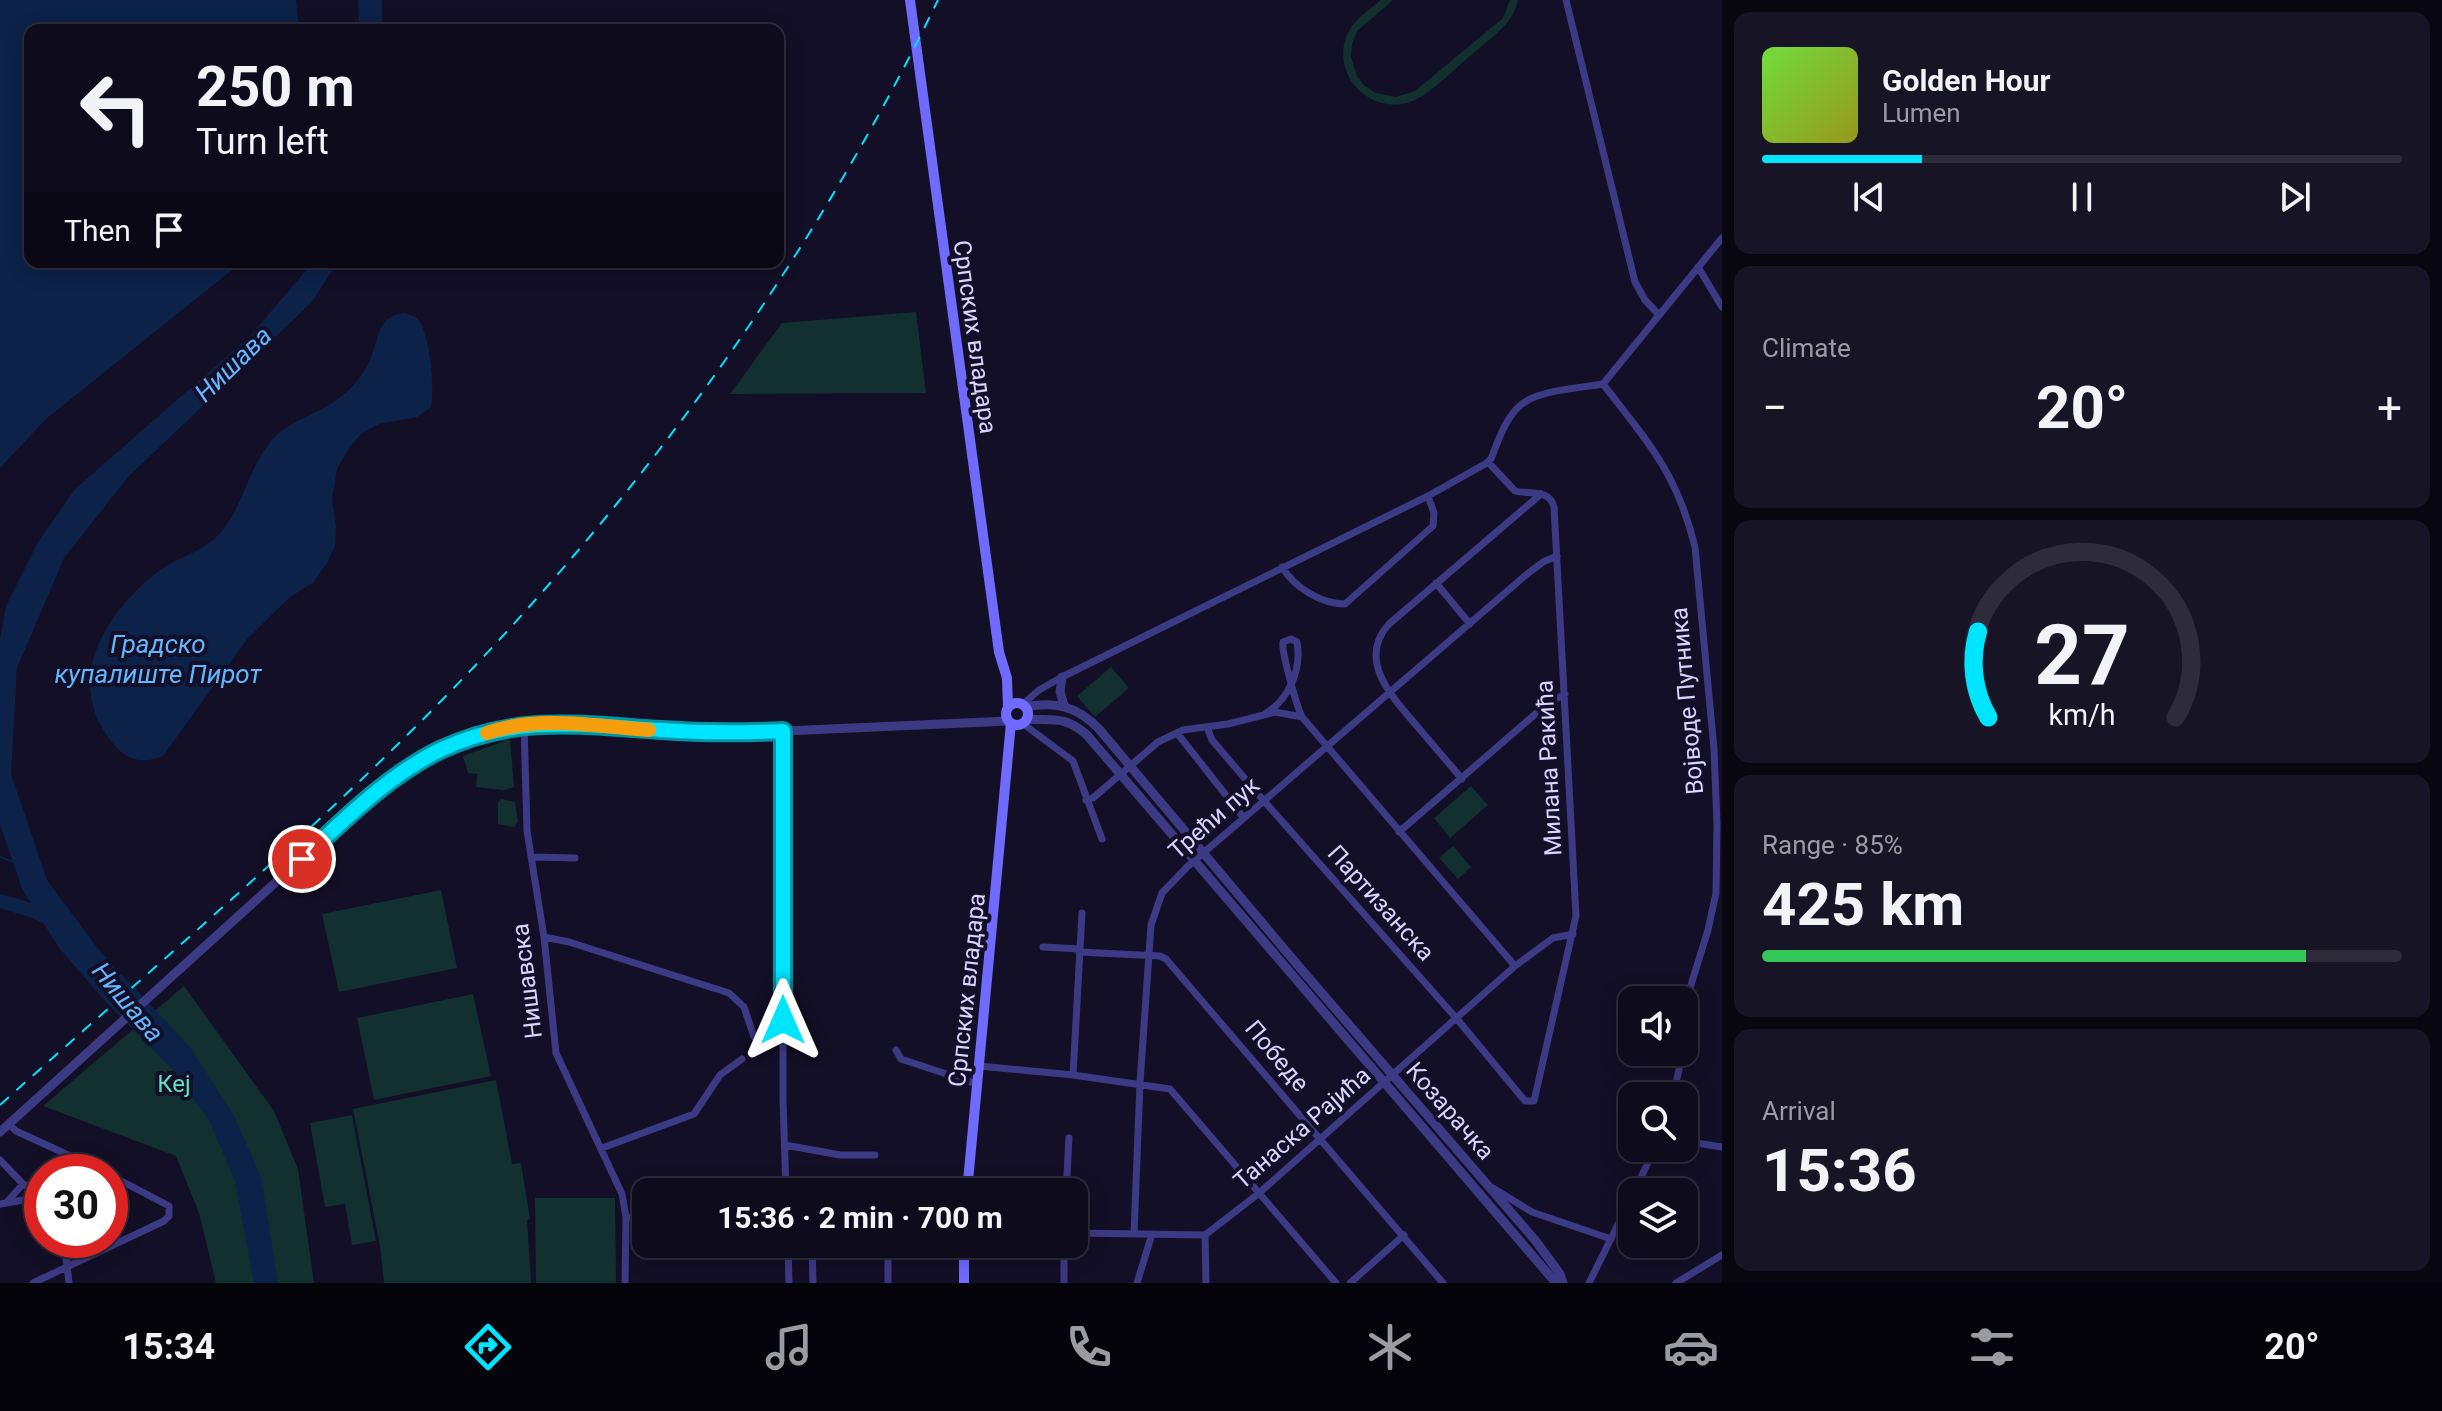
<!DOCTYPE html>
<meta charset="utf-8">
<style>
body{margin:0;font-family:Roboto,sans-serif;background:#171425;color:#f1f3f6;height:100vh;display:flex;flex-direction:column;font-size:30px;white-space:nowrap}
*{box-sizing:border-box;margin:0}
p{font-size:26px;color:#9b9ba3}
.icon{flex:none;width:44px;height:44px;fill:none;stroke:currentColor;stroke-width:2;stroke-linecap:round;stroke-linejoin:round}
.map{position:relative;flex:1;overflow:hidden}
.sheet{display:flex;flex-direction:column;gap:12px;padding:12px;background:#08060f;width:720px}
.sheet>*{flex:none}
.top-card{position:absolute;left:24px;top:24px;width:760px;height:244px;border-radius:16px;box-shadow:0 4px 20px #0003,0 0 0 2px #2e2b3b;background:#0e0b1c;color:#f1f3f6;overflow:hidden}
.fabs{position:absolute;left:1618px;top:986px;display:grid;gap:16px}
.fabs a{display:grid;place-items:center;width:80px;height:80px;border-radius:16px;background:#0e0b1c;box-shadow:0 4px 20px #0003,0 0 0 2px #2e2b3b;font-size:40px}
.speed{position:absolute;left:24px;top:1154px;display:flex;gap:16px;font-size:40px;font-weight:700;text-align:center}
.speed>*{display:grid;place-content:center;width:104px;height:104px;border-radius:50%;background:#0e0b1c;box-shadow:0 4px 20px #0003,0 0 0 2px #2e2b3b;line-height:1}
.speed .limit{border:12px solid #d22;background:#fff;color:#111}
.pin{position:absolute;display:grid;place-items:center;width:68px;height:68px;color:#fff;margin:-34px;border:4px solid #fff;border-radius:50%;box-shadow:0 2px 8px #0007}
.me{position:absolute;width:88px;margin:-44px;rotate:0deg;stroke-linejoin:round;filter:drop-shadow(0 0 6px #0008)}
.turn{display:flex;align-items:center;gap:28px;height:168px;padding:0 40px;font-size:36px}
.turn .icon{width:104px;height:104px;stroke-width:2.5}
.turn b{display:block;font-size:56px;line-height:68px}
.then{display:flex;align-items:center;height:76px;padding:0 40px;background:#0003;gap:16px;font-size:30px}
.big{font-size:60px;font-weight:700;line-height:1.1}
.sheet .card{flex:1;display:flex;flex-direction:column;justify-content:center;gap:12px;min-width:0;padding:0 28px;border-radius:16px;background:#171425}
.sheet .dial{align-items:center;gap:0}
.dial svg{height:208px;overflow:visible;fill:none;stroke:#2e2b3b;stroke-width:7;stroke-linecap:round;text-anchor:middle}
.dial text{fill:#f1f3f6;stroke:none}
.song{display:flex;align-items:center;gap:24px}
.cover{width:96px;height:96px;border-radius:12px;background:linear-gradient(135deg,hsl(100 70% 55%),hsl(60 70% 35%))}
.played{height:8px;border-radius:4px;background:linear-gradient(90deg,#00e5ff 25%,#2e2b3b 25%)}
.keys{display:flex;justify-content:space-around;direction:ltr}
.heat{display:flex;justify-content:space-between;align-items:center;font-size:44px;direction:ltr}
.charge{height:12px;border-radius:6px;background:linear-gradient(90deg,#34c759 85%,#2e2b3b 0)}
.trip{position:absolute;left:632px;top:1178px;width:456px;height:80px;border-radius:16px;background:#0e0b1c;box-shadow:0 4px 20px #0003,0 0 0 2px #2e2b3b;font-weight:700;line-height:80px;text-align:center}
.tab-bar{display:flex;height:128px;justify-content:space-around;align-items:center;background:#06040b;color:#9b9ba3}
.tab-bar .icon{width:56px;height:56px}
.tab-bar .current{color:#00e5ff}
.tab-bar b{font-size:36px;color:#f1f3f6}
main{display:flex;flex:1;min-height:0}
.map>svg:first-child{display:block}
</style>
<main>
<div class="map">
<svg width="1722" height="1283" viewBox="0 0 1722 1283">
<rect width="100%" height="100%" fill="#130f26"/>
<path fill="#12302f" d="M1381,0H1393L1357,31L1352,44L1351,57L1357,76L1365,86L1376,93L1396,97L1415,91L1503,18L1510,0H1518C1513,24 1494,35 1476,51C1457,66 1429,97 1407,103C1367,113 1331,73 1347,35C1353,20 1369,10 1381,0Z
M916,312L926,393L730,394L782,323Z
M1111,667L1129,688L1095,717L1077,696Z
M510,739L514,787L504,790L476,787L477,774L468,773L463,756Z
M1471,786L1488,805L1450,838L1434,818Z
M501,799L515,802L518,822L514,827L498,824V802Z
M1453,846L1471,867L1458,879L1439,858Z
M441,890L457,968L339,992L322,914Z
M184,986L274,1111L298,1169L314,1283H216L199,1213L176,1156L43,1106Z
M473,994L491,1076L374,1100L357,1018Z
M496,1080L512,1164L521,1163L530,1219L527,1220L531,1283H384L380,1246L353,1109Z
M352,1115L376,1241L352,1245L345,1204L325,1207L310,1123Z
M535,1198H615L616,1283H536Z"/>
<path fill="#0c2248" d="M0,0H296L299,30H30V262H242L46,419L0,468Z
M358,0H382V30H359Z
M313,262H338L311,303L128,477L64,558L17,668L11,774L47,880L99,950L190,1047L233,1114L261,1177L278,1283H254L235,1181L209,1120L171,1068L105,1001L59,948L22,889L0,824V640L6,606L38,542L75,489L251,335Z
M405,313C407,314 415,316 417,318C430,331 435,390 431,407L417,417L379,424L362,433L349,448L337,469L332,499L336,526L335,546L327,563L314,582L290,597L248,638L163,756C142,765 125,760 111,741C62,678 107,611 160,570C177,558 198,553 213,540C243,514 246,469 272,440C291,419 321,414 343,395C354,386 363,375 369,362C380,340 375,316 405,313Z"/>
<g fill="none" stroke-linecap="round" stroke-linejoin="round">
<path stroke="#0c2248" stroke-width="2" d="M0,857L14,862"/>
<path stroke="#0c2248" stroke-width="14" d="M0,901L34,911L52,920"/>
<path stroke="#3d3a85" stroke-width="7" d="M1566,0L1635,282L1645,300L1658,314
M1698,267L1722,307
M1603,384C1648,442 1677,473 1695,547L1714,749L1717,824L1716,893L1708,930L1690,988L1684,1037
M1282,567C1294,587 1321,604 1345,604L1433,526L1434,513L1428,496
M1436,583L1470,624
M1022,705L1039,690L1062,677L1428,496L1485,464L1491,459C1498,441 1506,416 1522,404C1539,390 1581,388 1603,384L1722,238
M1265,714C1289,699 1302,670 1297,642L1291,639L1283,642C1281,651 1297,707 1302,717L1515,966
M1022,723L1073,761L1102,839
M524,725L527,831L544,937L556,1053L622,1194L626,1217L625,1283
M1207,727L1212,740L1264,801L1457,1019L1525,1101H1534L1576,916L1554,507C1549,488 1529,495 1515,491L1488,462
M783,731V1100L786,1192
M1177,733L1244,818
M1462,779C1447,761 1432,744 1417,726C1393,698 1356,660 1389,624L1541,494
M1086,800L1093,798L1158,742L1183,730L1228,724L1275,712L1302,717
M1399,832L1548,703L1565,694
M532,857L575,858
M544,937L569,942L729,993L744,1007L754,1037
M1043,947L1080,949
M1079,952L1160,956L1166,959L1443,1283
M896,1050L901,1059L977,1084
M979,1066L1073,1075L1170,1089L1336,1283
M1073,1075L1082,913
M1673,1096L1683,1052
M9,1124L16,1131L105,1172
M1684,1141L1722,1147
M785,1145L840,1155H875
M602,1148L694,1114L720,1075L742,1059
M0,1160L23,1184L42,1193
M1493,1188L1532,1212L1611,1239
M1066,1192L1069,1138
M1634,1192L1655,1148
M6,1203L23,1184
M0,1204L42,1197
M626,1217L646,1218
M1074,1233L1205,1235
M1134,1234L1140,1083L1151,925L1162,893L1187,867L1526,575L1543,562L1557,556
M1205,1235L1258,1194L1515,966L1553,938L1573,934
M1205,1235L1206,1283
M64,1240L69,1283
M788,1244L789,1283
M812,1244L813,1283
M33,1283L164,1221L169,1216V1206L110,1175
M888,1283V1244
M1064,1283V1244
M1137,1283L1152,1234
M1350,1283L1404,1235
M1589,1283L1632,1196
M1676,1283L1722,1255"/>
<path stroke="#3d3a85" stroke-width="9" d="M1062,677L1060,692L1064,705
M1025,707C1055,701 1077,706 1099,729L1301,969L1535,1240L1560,1274L1563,1283
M1026,719C1053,721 1063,715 1086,734L1556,1283
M0,1132L371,796L440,750L492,731L532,724L718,734L1009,721"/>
<path stroke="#6f6bff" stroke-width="10" d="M910,0L999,652L1007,678L1008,708
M1006 714a11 11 0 1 1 22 0a11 11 0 1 1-22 0Z
M967,1192L1011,723
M964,1283V1244"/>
<path stroke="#00e5ff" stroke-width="2" stroke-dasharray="12 10" stroke-linecap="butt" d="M0,1105C131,987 266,873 392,750C615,533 802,280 938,0"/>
</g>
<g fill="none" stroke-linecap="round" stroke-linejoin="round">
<defs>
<path id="route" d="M302,859C344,820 387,776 440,750C516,714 581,725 661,730C702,733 742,733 783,731V1020"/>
</defs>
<use href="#route" stroke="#0095a6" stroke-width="20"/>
<use href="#route" stroke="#00e5ff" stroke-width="14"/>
<path stroke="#f59e0b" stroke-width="14" d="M487,733C538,715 596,726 649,730"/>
</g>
<g text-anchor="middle" stroke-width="8" stroke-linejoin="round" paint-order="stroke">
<g font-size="24" fill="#d9d4ff" stroke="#130f26">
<text transform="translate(975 337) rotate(82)" y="8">Српских владара</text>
<text transform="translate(1687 701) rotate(-95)" y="8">Војводе Путника</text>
<text transform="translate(1549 768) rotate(-93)" y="8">Милана Ракића</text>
<text transform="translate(1214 818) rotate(-41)" y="8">Трећи пук</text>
<text transform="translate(1381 903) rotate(48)" y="8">Партизанска</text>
<text transform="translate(527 981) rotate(-97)" y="8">Нишавска</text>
<text transform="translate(967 990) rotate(-84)" y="8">Српских владара</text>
<text transform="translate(1277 1056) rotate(50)" y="8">Победе</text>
<text transform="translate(1450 1111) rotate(49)" y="8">Козарачка</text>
<text transform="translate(1302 1128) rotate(-41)" y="8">Танаска Рајића</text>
</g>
<g font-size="24" fill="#5fe0c0" stroke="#130f26">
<text x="174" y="1092">Кеј</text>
</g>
<g font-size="26" font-style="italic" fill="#62b6ff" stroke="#130f26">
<text transform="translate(233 364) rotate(-44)" y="9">Нишава</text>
<text x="158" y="653">Градско<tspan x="158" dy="30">купалиште Пирот</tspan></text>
<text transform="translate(128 1002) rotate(50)" y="9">Нишава</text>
</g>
</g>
</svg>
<div class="fabs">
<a><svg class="icon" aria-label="sound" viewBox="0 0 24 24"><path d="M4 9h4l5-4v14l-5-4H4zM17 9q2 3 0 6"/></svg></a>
<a><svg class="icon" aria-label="search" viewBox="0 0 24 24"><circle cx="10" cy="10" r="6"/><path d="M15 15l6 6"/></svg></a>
<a><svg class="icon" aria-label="layers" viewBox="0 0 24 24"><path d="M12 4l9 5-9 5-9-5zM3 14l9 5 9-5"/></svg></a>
</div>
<div class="speed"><div class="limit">30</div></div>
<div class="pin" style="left:302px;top:859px;background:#d93025"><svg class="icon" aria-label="arrive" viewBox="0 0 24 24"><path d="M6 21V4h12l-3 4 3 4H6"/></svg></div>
<svg class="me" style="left:783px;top:1020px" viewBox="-20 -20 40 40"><path d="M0-17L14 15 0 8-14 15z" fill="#00e5ff" stroke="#fff" stroke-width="4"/></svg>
<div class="trip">15:36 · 2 min · 700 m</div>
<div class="top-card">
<div class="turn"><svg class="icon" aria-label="left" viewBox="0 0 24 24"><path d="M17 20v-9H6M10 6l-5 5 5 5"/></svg><div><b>250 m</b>Turn left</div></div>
<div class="then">Then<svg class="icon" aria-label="arrive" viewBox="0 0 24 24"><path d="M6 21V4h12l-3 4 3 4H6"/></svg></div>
</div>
</div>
<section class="sheet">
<div class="card">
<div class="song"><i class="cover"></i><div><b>Golden Hour</b><p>Lumen</p></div></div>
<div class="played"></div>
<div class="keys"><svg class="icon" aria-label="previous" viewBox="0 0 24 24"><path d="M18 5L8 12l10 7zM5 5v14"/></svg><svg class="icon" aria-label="pause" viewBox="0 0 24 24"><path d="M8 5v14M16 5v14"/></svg><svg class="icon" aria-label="next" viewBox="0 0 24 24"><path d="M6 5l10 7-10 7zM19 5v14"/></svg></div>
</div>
<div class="card"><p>Climate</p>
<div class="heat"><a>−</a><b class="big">20°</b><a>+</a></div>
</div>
<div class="card dial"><svg viewBox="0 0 100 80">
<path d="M14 69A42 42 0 1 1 86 69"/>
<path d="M14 69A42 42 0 0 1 10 36" stroke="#00e5ff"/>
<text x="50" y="56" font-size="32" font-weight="700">27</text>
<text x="50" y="72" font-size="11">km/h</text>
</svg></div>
<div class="card"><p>Range · 85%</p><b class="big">425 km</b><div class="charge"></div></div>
<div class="card"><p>Arrival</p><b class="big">15:36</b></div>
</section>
</main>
<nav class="tab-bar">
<b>15:34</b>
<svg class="icon current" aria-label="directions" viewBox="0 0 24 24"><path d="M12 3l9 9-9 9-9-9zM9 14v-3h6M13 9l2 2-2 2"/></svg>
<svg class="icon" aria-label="music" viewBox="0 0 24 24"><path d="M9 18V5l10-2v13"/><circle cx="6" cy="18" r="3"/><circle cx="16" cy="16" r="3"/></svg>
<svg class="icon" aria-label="phone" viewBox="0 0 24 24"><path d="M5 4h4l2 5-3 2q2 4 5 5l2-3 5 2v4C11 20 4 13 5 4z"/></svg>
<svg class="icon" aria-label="climate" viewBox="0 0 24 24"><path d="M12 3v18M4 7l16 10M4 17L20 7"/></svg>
<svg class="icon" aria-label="car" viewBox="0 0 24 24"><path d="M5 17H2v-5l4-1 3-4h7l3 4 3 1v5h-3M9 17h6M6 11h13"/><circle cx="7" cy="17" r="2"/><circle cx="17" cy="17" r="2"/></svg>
<svg class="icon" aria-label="filters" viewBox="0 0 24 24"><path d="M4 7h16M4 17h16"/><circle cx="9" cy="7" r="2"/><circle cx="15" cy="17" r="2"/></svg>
<b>20°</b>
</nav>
